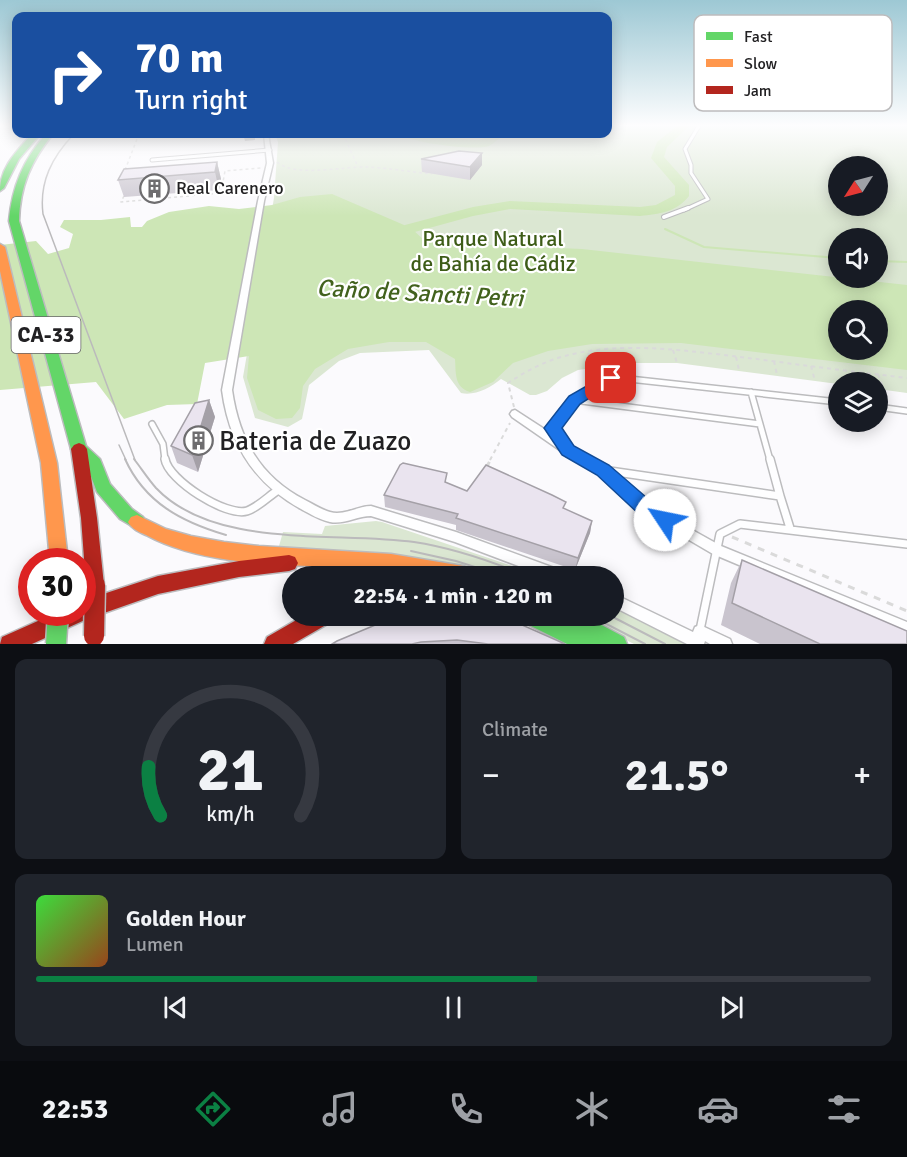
<!DOCTYPE html>
<meta charset="utf-8">
<style>
body{margin:0;font-family:Signika,sans-serif;background:#20242c;color:#f1f3f6;height:100vh;display:flex;flex-direction:column;font-size:22px;white-space:nowrap}
*{box-sizing:border-box;margin:0}
p{font-size:20px;color:#9ea1a6}
.icon{flex:none;width:33px;height:33px;fill:none;stroke:currentColor;stroke-width:2;stroke-linecap:round;stroke-linejoin:round}
.map{position:relative;height:644px;overflow:hidden}
.drawer{display:flex;flex-direction:column;gap:15px;padding:15px;background:#0d0f14;flex:1}
.drawer>*{flex:none}
.top-card{position:absolute;left:12px;top:12px;width:600px;height:126px;border-radius:12px;box-shadow:0 3px 15px #0003;background:#1a4fa0;color:#fff;overflow:hidden}
.needle{width:39px;rotate:234deg}
.controls{position:absolute;left:828px;top:156px;display:grid;gap:12px}
.controls a{display:grid;place-items:center;width:60px;height:60px;border-radius:50%;background:#171b24;box-shadow:0 3px 15px #0003;font-size:30px}
.speed{position:absolute;left:18px;top:548px;display:flex;gap:12px;font-size:30px;font-weight:700;text-align:center}
.speed>*{display:grid;place-content:center;width:78px;height:78px;border-radius:50%;background:#171b24;box-shadow:0 3px 15px #0003;line-height:1}
.speed .limit{border:9px solid #d22;background:#fff;color:#111}
.pin{position:absolute;display:grid;place-items:center;width:51px;height:51px;color:#fff;margin:-26px;border-radius:12px;box-shadow:0 3px 9px #0006}
.me{position:absolute;width:66px;margin:-33px;rotate:304deg;stroke-linejoin:round;filter:drop-shadow(0 0 4px #0008)}
.turn{display:flex;align-items:center;gap:21px;height:126px;padding:0 24px;font-size:27px}
.turn .icon{width:78px;height:78px;stroke-width:2.5}
.turn b{display:block;font-size:42px;line-height:51px}
.big{font-size:45px;font-weight:700;line-height:1.1}
.drawer .widget{flex:1;display:flex;flex-direction:column;justify-content:center;gap:9px;min-width:0;padding:0 21px;border-radius:12px;background:#20242c}
.drawer .dial{align-items:center;gap:0}
.dial svg{height:156px;overflow:visible;fill:none;stroke:#363941;stroke-width:7;stroke-linecap:round;text-anchor:middle}
.dial text{fill:#f1f3f6;stroke:none}
.song{display:flex;align-items:center;gap:18px}
.cover{width:72px;height:72px;border-radius:9px;background:linear-gradient(135deg,hsl(120 70% 55%),hsl(20 70% 35%))}
.played{height:6px;border-radius:3px;background:linear-gradient(90deg,#0b8043 60%,#363941 60%)}
.keys{display:flex;justify-content:space-around;direction:ltr}
.heat{display:flex;justify-content:space-between;align-items:center;font-size:33px;direction:ltr}
.drawer .tiles{flex:1;display:grid;gap:15px;grid-template-columns:1fr 1fr}
.widget:last-child{grid-column:span 2}
.trip{position:absolute;left:282px;top:566px;width:342px;height:60px;border-radius:30px;background:#171b24;box-shadow:0 3px 15px #0003;font-weight:700;line-height:60px;text-align:center}
.dock{display:flex;height:96px;justify-content:space-around;align-items:center;background:#090b0e;color:#9ea1a6}
.dock .icon{width:42px;height:42px}
.dock .on{color:#0b8043}
.dock b{font-size:27px;color:#f1f3f6}
.map>svg:first-child{display:block}
</style>
<div class="map">
<svg width="907" height="644" viewBox="0 0 907 644">
<rect width="100%" height="100%" fill="#fbfafd"/>
<path fill="#dbe7d2" fill-rule="evenodd" d="M608,126H907V393L878,389V382L838,384L677,363H631L578,370L562,378L547,391L536,395H530L501,379C490,388 475,396 461,393L429,350L360,353L339,361L309,385L302,419L288,427L255,418L243,377L274,198L278,142L275,134H608ZM838,166H878V206H838ZM838,238H878V278H838ZM838,310H878V350H838Z
M376,521L382,522L542,576H484L444,564L279,546L283,532L322,534L325,526Z
M614,607L685,644H634L577,615H614Z"/>
<path fill="#cde6b6" fill-rule="evenodd" d="M332,194L411,228L426,242L582,249L907,285V370L681,343L592,344L548,351L513,363L493,382L470,392C454,387 456,373 455,359L426,342H389L348,349L315,369L303,386L300,408L292,418L276,419L258,410L247,378L249,356L205,363L197,404L167,405L124,419L96,382L0,390V245L36,241L48,254L69,248L73,234L60,227L64,220H101L130,217L131,227H142L147,221L169,212L209,206L239,209L272,205L300,197ZM838,310H878V350H838Z"/>
<g fill="none" stroke-linecap="round" stroke-linejoin="round">
<path stroke="#cde6b6" stroke-width="2" d="M665,229L704,247L838,258
M878,261L907,262"/>
<path fill="#cde6b6" fill-rule="evenodd" d="M677,126H689L667,147L664,157L689,185V196C677,212 659,214 640,216L510,209L473,216L411,233L403,228L405,225L473,207L510,201L640,207L656,205L675,195V186L651,158L657,142Z
M400,134L476,140C488,139 490,132 504,134C500,138 494,143 489,146C475,151 410,143 400,134Z"/>
<defs>
<path id="lane-far3" d="M152,160L270,150
M684,210L708,199L691,173V165L685,149L699,126"/>
<path id="lane-far2" d="M664,217L688,208"/>
<path id="lane-far1" d="M751,392L770,460
M574,400L760,424
M878,407L907,411
M152,424L163,444L165,460
M562,442L552,428L574,400L611,377L838,402
M569,451L586,460"/>
<path id="lane" d="M165,459C168,480 226,517 247,511C257,508 269,496 278,490
M583,459L603,470L780,496L770,459
M780,496L790,528
M700,630L720,534L740,524L907,544"/>
<path id="street" d="M264,134H268L273,163L264,201L232,390C239,439 260,477 305,500C313,504 322,510 330,512C344,516 358,506 371,506L456,532L565,572L567,576H545L455,542L371,516C357,516 344,525 330,522C320,520 310,514 301,509C253,483 229,443 222,390L258,201L267,163Z
M515,410L572,447L573,450L572,453L568,454L564,453L512,417L510,414L512,411Z
M603,466L607,467L651,507L721,546L907,622V636L713,554L643,513L599,473L598,470L599,467Z
M614,594L693,632L695,627L700,625L730,639L732,644H710L705,641L704,644H687L614,607Z"/>
<path id="fast" d="M46,134H53C31,161 20,186 19,221L86,446L100,459L110,484L132,509L143,517L146,522L143,527L137,529L120,519L97,492L87,466L71,449L9,221C12,187 23,160 46,134Z
M30,136L37,138L19,159L4,188L0,191C0,168 16,152 30,136Z
M520,615H551L555,617L554,615H583L624,637L627,644H567L523,622Z"/>
<path id="slow" d="M0,244L5,247L57,463L68,561H50L41,463L0,271Z
M137,515L166,529L191,536L224,542L259,546L391,554L463,566L470,569L472,575C444,582 406,571 377,569C306,564 210,570 146,535C139,532 132,529 128,522L131,517Z"/>
<path id="jam" d="M79,443L84,445L87,449L97,518L104,585L102,591L95,594L88,591L86,585L81,518L71,449L74,445Z
M289,555L295,557L298,563L295,569L289,571L239,577L158,594L87,619L32,644H0L2,637L58,612H82V601L158,576L239,561Z
M305,615H334L331,622L293,644H264L267,637Z"/>
</defs>
<use href="#lane-far3" stroke="#bcbcbe" stroke-width="5"/>
<use href="#lane-far2" stroke="#bcbcbe" stroke-width="6"/>
<use href="#lane-far1" stroke="#bcbcbe" stroke-width="8"/>
<use href="#lane" stroke="#bcbcbe" stroke-width="10"/>
<use href="#street" stroke="#bcbcbe" stroke-width="3"/>
<use href="#fast" stroke="#bcbcbe" stroke-width="3"/>
<use href="#slow" stroke="#bcbcbe" stroke-width="3"/>
<use href="#jam" stroke="#bcbcbe" stroke-width="3"/>
<path stroke="#dadada" stroke-width="1.5" stroke-dasharray="3 3" stroke-linecap="butt" d="M343,134L358,167
M277,162C296,178 343,166 367,167C389,168 411,172 432,174
M125,170L139,134
M124,196L121,202L221,193L225,171L261,168"/>
<path stroke="#dadada" stroke-width="2" stroke-dasharray="4 4" stroke-linecap="butt" d="M673,350L677,363
M588,353L596,368
M736,357L739,370
M774,361L777,375
M811,366L815,381
M878,374L884,390
M514,407L508,383C525,372 541,363 561,357C623,339 694,352 757,359C807,366 857,372 907,378
M490,460L510,423"/>
<path stroke="#dadada" stroke-width="3" stroke-dasharray="7 7" stroke-linecap="butt" d="M486,468L491,459
M732,537L907,611"/>
<use href="#lane-far3" stroke="#fefeff" stroke-width="3"/>
<use href="#lane-far2" stroke="#fefeff" stroke-width="4"/>
<use href="#lane-far1" stroke="#fefeff" stroke-width="5"/>
<use href="#lane" stroke="#fefeff" stroke-width="7"/>
<use href="#street" fill="#fefeff" fill-rule="evenodd"/>
<use href="#fast" fill="#63d668" fill-rule="evenodd"/>
<use href="#slow" fill="#ff974d" fill-rule="evenodd"/>
<use href="#jam" fill="#b3261e" fill-rule="evenodd"/>
<path stroke="#bbbabc" stroke-width="1.5" d="M74,134C52,157 39,182 43,214L135,460
M119,445L126,460"/>
<path stroke="#bbbabc" stroke-width="2" d="M125,459C145,503 182,522 226,535
M134,459C141,468 148,479 156,488C215,550 336,531 414,542C453,548 491,561 527,576
M411,551L456,561L503,576
M589,615L645,644
M609,615L665,644"/>
<defs>
<path id="fast-bridge" d="M56,644L58,612"/>
<path id="jam-bridge" d="M94,636L95,585"/>
</defs>
<use href="#fast-bridge" stroke="#bcbcbe" stroke-width="23" stroke-linecap="butt"/>
<use href="#jam-bridge" stroke="#bcbcbe" stroke-width="23" stroke-linecap="butt"/>
<use href="#fast-bridge" stroke="#63d668" stroke-width="20"/>
<use href="#jam-bridge" stroke="#b3261e" stroke-width="20"/>
</g>
<path fill="#c9c4ce" d="M421,159L482,165L470,180L422,172Z
M217,162L221,179L219,190L124,197L118,180Z
M209,400L215,417L198,472L177,463L171,446Z
M447,483L467,491L565,509L592,521L590,533L575,570L456,530V525L385,507L384,495Z
M742,560L907,644H760L721,625L731,583Z
M380,623L565,644H332Z"/>
<path fill="#a4a0a7" d="M243,134H255V140L245,141Z
M276,134H296L297,136L277,138Z
M482,153V165L470,180V167Z
M217,162L221,179L219,190L215,172Z
M209,400L215,417L198,472L192,455Z
M592,521L590,533L575,570L578,558Z"/>
<path fill="#eae4ef" stroke="#a4a0a7" stroke-width="1.5" d="M459,151L482,153L470,167L421,159Z
M217,162L215,172L118,180L124,169Z
M209,400L192,455L171,446L195,403Z
M403,463L447,473L445,482L467,491L486,465L552,495L566,502L563,508L592,521L578,558L456,518L458,514L384,495L400,465Z
M742,560L907,631V644H820L732,603Z
M418,615H478L520,624L565,644H488L457,640L421,642L412,644H332L337,641L380,623Z"/>
<linearGradient id="sky" x2="0" y2="1"><stop stop-color="#9dc8d4"/><stop offset="0.58" stop-color="#fdfdfe"/><stop offset="1" stop-color="#fdfdfe" stop-opacity="0"/></linearGradient>
<rect width="907" height="216" fill="url(#sky)"/>
<path fill="#1a73e8" stroke="#114b97" stroke-width="1.5" d="M611,372L616,374L619,378L616,381L580,404L562,428L574,446L609,465L654,504L672,514L674,520L672,526L665,528L641,516L597,475L562,455L544,428L569,396Z"/>
<defs>
<symbol id="building-ring" viewBox="-11 -11 22 22"><circle r="9.5" fill="#fff" stroke="#6e6d6f" stroke-width="1.5"/><path d="M-4-6H4V6H1V3H-1V6H-4ZM-2.5-4.3h1.7v1.8h-1.7ZM.8-4.3h1.7v1.8H.8ZM-2.5-1h1.7V.8h-1.7ZM.8-1h1.7V.8H.8Z" fill="#6e6d6f"/></symbol>
</defs>
<g fill-rule="evenodd">
<use href="#building-ring" x="138" y="172" width="33" height="33"/>
<use href="#building-ring" x="182" y="424" width="33" height="33"/>
</g>
<g text-anchor="middle" stroke-width="4.5" stroke-linejoin="round" paint-order="stroke">
<g font-size="18" fill="#222123" stroke="#fff" text-anchor="start">
<text x="176" y="194">Real Carenero</text>
</g>
<rect fill="#fff" stroke="#646465" stroke-width="1.5" x="11.5" y="317" width="69" height="36" rx="4.5"/>
<g font-size="21" font-weight="bold" fill="#222123">
<text x="46" y="342">CA-33</text>
</g>
<g font-size="22" fill="#3d5c17" stroke="#fff">
<text x="493" y="246">Parque Natural<tspan x="493" dy="25">de Bahía de Cádiz</tspan></text>
</g>
<g font-size="24" font-style="italic" fill="#42621d" stroke="#fff">
<text transform="translate(420 293) rotate(3)" y="8">Caño de Sancti Petri</text>
</g>
<g font-size="27" fill="#222123" stroke="#fff" text-anchor="start">
<text x="219" y="450">Bateria de Zuazo</text>
</g>
</g>
<rect x="694" y="15" width="198" height="96" rx="9" fill="#fff" stroke="#bdbcbd" stroke-width="1.5"/>
<rect x="706" y="32" width="27" height="8" fill="#63d668"/>
<rect x="706" y="59" width="27" height="8" fill="#ff974d"/>
<rect x="706" y="86" width="27" height="8" fill="#b3261e"/>
<g font-size="16" fill="#222123">
<text x="744" y="42">Fast</text>
<text x="744" y="69">Slow</text>
<text x="744" y="96">Jam</text>
</g>
</svg>
<div class="controls">
<a><svg class="needle" viewBox="-14 -14 28 28"><path d="M0-13l5 13h-10z" fill="#e53935"/><path d="M0 13l5-13h-10z" fill="#9ea1a6"/></svg></a>
<a><svg class="icon" aria-label="sound" viewBox="0 0 24 24"><path d="M4 9h4l5-4v14l-5-4H4zM17 9q2 3 0 6"/></svg></a>
<a><svg class="icon" aria-label="search" viewBox="0 0 24 24"><circle cx="10" cy="10" r="6"/><path d="M15 15l6 6"/></svg></a>
<a><svg class="icon" aria-label="layers" viewBox="0 0 24 24"><path d="M12 4l9 5-9 5-9-5zM3 14l9 5 9-5"/></svg></a>
</div>
<div class="speed"><div class="limit">30</div></div>
<div class="pin" style="left:611px;top:378px;background:#d93025"><svg class="icon" aria-label="arrive" viewBox="0 0 24 24"><path d="M6 21V4h12l-3 4 3 4H6"/></svg></div>
<svg class="me" style="left:665px;top:520px" viewBox="-20 -20 40 40"><circle r="19" fill="#fff"/><path d="M0-13L10 11 0 6-10 11z" fill="#1a73e8"/></svg>
<div class="trip">22:54 · 1 min · 120 m</div>
<div class="top-card">
<div class="turn"><svg class="icon" aria-label="right" viewBox="0 0 24 24"><path d="M7 20v-9h11M14 6l5 5-5 5"/></svg><div><b>70 m</b>Turn right</div></div>
</div>
</div>
<section class="drawer">
<div class="tiles">
<div class="widget dial"><svg viewBox="0 0 100 80">
<path d="M14 69A42 42 0 1 1 86 69"/>
<path d="M14 69A42 42 0 0 1 8 44" stroke="#0b8043"/>
<text x="50" y="56" font-size="32" font-weight="700">21</text>
<text x="50" y="72" font-size="11">km/h</text>
</svg></div>
<div class="widget"><p>Climate</p>
<div class="heat"><a>−</a><b class="big">21.5°</b><a>+</a></div>
</div>
<div class="widget">
<div class="song"><i class="cover"></i><div><b>Golden Hour</b><p>Lumen</p></div></div>
<div class="played"></div>
<div class="keys"><svg class="icon" aria-label="previous" viewBox="0 0 24 24"><path d="M18 5L8 12l10 7zM5 5v14"/></svg><svg class="icon" aria-label="pause" viewBox="0 0 24 24"><path d="M8 5v14M16 5v14"/></svg><svg class="icon" aria-label="next" viewBox="0 0 24 24"><path d="M6 5l10 7-10 7zM19 5v14"/></svg></div>
</div>
</div>
</section>
<nav class="dock">
<b>22:53</b>
<svg class="icon on" aria-label="directions" viewBox="0 0 24 24"><path d="M12 3l9 9-9 9-9-9zM9 14v-3h6M13 9l2 2-2 2"/></svg>
<svg class="icon" aria-label="music" viewBox="0 0 24 24"><path d="M9 18V5l10-2v13"/><circle cx="6" cy="18" r="3"/><circle cx="16" cy="16" r="3"/></svg>
<svg class="icon" aria-label="phone" viewBox="0 0 24 24"><path d="M5 4h4l2 5-3 2q2 4 5 5l2-3 5 2v4C11 20 4 13 5 4z"/></svg>
<svg class="icon" aria-label="climate" viewBox="0 0 24 24"><path d="M12 3v18M4 7l16 10M4 17L20 7"/></svg>
<svg class="icon" aria-label="car" viewBox="0 0 24 24"><path d="M5 17H2v-5l4-1 3-4h7l3 4 3 1v5h-3M9 17h6M6 11h13"/><circle cx="7" cy="17" r="2"/><circle cx="17" cy="17" r="2"/></svg>
<svg class="icon" aria-label="filters" viewBox="0 0 24 24"><path d="M4 7h16M4 17h16"/><circle cx="9" cy="7" r="2"/><circle cx="15" cy="17" r="2"/></svg>
</nav>
